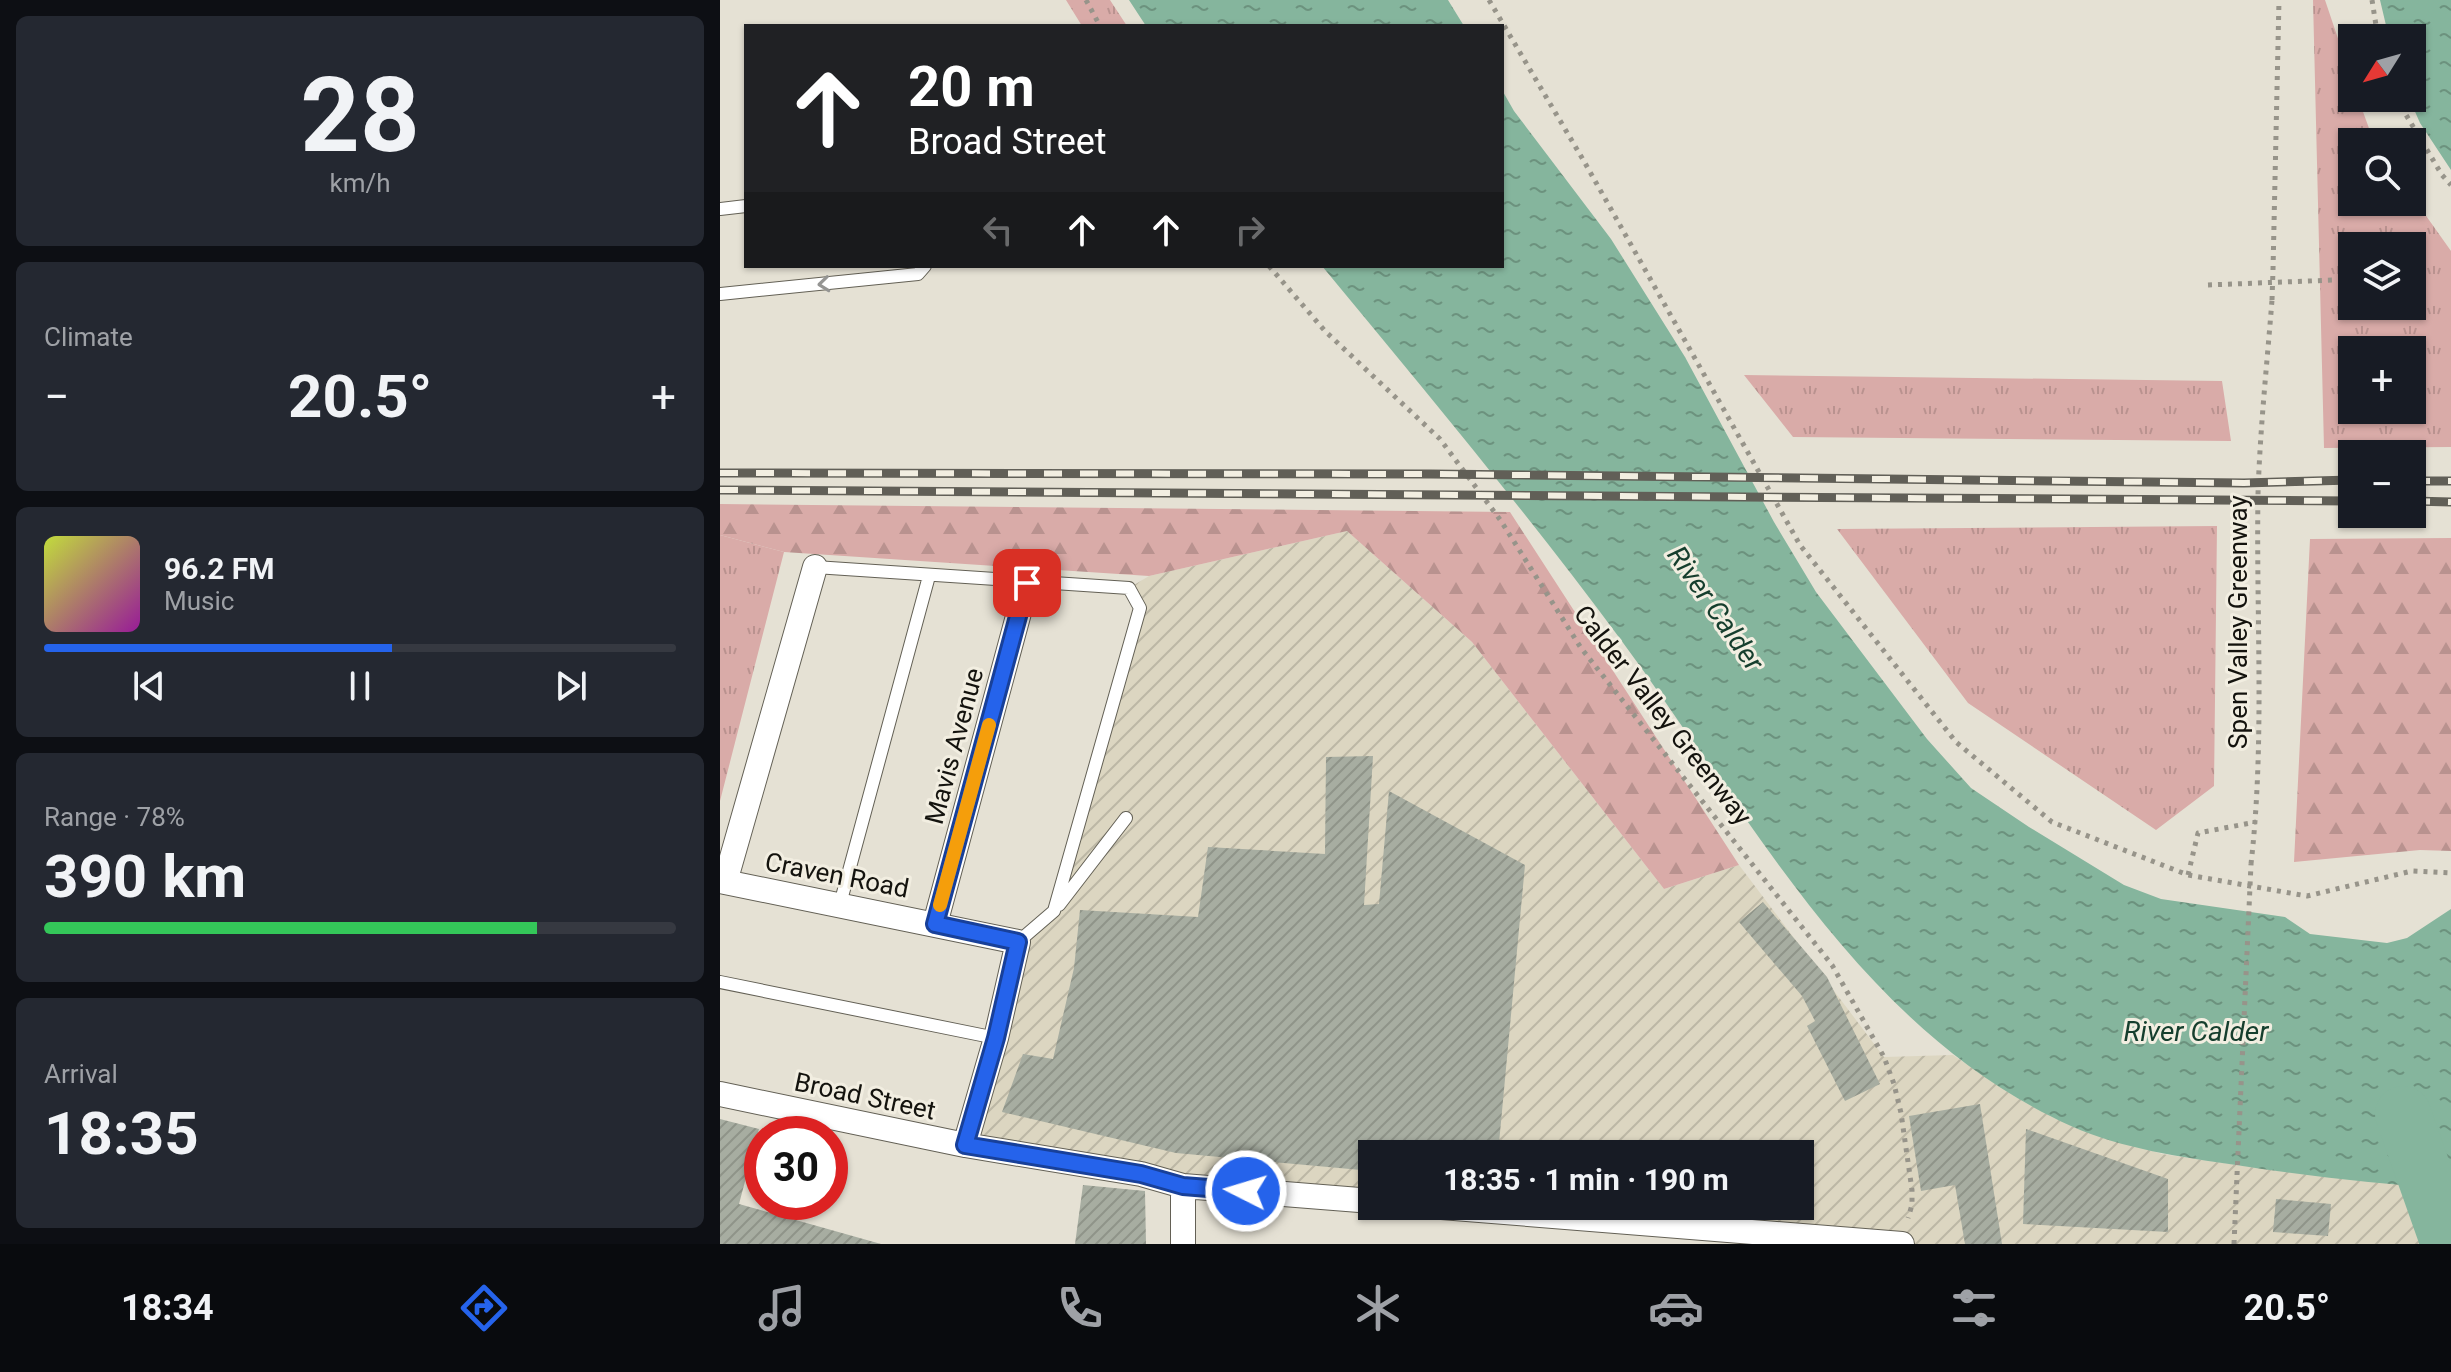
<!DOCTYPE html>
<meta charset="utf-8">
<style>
body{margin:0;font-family:Roboto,sans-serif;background:#242831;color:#f1f3f6;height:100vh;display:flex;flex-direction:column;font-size:30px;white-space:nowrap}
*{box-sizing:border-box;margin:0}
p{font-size:26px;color:#9ea1a6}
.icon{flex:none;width:44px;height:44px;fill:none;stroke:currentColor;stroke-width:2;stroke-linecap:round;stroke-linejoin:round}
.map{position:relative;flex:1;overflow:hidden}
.panel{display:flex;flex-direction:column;gap:16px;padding:16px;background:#0d0f14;width:720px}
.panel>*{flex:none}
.top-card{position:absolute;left:24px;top:24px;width:760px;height:244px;border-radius:0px;box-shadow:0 2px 6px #0004;background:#202124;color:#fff;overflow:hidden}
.needle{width:52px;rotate:233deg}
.tools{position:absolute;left:1618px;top:24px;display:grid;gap:16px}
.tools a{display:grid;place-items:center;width:88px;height:88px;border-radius:0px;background:#171b24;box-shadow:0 2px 6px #0004;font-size:40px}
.speed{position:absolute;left:24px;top:1116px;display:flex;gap:16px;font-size:40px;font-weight:700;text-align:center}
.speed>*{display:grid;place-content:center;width:104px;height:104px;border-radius:50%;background:#171b24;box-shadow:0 2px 6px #0004;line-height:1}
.speed .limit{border:12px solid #d22;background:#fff;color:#111}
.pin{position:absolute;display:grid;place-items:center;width:68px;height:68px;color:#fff;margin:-34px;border-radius:16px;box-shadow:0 4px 12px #0006}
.me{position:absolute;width:88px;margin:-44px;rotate:275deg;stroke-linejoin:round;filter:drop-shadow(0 0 6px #0008)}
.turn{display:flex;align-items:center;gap:28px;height:168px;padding:0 32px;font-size:36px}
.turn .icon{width:104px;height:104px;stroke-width:2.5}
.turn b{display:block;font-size:56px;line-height:68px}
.lanes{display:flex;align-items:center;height:76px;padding:0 32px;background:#0003;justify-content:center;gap:40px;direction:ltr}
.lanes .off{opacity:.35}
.big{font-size:60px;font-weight:700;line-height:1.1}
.panel .tile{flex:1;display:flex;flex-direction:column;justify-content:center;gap:12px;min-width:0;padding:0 28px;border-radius:12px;background:#242831}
.panel .dial{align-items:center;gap:0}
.dial b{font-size:104px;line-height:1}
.song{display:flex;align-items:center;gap:24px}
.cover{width:96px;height:96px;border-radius:12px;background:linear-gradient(135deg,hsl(70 70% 55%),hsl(300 70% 35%))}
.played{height:8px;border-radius:4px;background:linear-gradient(90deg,#2563eb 55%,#363941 55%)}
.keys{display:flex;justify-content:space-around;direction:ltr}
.heat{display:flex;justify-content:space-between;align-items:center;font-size:44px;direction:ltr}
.charge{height:12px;border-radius:6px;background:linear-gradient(90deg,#34c759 78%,#363941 0)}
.trip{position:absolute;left:638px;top:1140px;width:456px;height:80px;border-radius:0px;background:#171b24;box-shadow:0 2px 6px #0004;font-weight:700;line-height:80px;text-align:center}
.tab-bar{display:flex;height:128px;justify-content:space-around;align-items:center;background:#090b0e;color:#9ea1a6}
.tab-bar .icon{width:56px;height:56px}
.tab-bar .on{color:#2563eb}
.tab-bar b{font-size:36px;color:#f1f3f6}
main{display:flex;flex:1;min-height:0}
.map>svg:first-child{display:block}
</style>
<main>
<section class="panel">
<div class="tile dial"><b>28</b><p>km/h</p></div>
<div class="tile"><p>Climate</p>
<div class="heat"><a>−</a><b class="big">20.5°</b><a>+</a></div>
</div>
<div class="tile">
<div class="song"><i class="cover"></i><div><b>96.2 FM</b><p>Music</p></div></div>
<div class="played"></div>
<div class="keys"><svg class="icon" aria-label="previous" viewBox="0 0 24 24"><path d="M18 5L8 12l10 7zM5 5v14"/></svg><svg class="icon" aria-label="pause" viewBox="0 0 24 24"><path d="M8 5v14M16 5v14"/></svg><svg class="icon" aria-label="next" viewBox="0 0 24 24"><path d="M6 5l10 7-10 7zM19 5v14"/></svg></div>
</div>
<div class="tile"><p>Range · 78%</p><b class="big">390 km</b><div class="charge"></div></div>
<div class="tile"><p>Arrival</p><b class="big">18:35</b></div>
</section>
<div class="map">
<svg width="1731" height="1244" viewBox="0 0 1731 1244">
<defs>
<pattern id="industrial-furrows" width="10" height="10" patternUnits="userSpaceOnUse" patternTransform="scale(2)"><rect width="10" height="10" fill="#dcd6c1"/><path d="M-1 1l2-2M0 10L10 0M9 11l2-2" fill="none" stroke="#bcb7a5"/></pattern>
<pattern id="grass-tufts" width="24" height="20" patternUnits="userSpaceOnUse" patternTransform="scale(2)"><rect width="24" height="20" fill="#d9aba8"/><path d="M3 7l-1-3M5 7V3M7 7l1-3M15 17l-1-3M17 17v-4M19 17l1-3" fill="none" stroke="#b9928f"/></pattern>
<pattern id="forest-firs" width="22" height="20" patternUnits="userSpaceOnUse" patternTransform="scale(2)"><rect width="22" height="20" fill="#d9aba8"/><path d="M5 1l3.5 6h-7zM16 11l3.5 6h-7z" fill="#b9928f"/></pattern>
<pattern id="water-ripples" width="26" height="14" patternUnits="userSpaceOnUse" patternTransform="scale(2)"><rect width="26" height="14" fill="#85b59d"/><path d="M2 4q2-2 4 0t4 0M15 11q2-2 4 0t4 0" fill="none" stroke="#6c927e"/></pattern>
<pattern id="building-hatch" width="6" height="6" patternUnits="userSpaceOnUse" patternTransform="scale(2)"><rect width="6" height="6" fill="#a7ada1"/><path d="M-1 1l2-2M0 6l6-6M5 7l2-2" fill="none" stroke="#8f9489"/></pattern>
</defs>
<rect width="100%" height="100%" fill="#e5e1d4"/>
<path fill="url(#industrial-furrows)" d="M627,531L752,642L944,889L1019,865L1164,1057L1233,1055L1296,1097L1354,1127L1442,1154L1558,1171L1731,1178V1244H1182L709,1206H1080V1154H652V1201L245,1145L298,942L335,911L420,608L409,588L429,576Z"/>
<path fill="url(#grass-tufts)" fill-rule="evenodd" d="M346,0H390L407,26H362Z
M1593,0H1605L1632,80V98H1638L1654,142H1632V202H1692V196L1731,251V447L1604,448ZM1692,246V306H1632V246ZM1692,350V410H1632V350Z
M1024,375L1502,381L1511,441L1073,437Z
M1497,526L1494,786L1436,830L1248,703L1117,529Z
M0,535L64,552L0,801Z"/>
<path fill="url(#forest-firs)" d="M0,504L790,512L1019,865L944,889L752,642L627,531L429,576L64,552L0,535Z
M1731,538V851L1700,850L1574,862L1590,539Z"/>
<path fill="url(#water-ripples)" d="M409,0H728L744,26H426Z
M1660,0H1731V170L1700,123L1689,98H1692V38H1669Z
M782,90L794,111L891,239L965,357L1054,522L1096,592L1207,739L1251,788L1309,827L1404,885L1441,899L1565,917L1590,934L1667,943L1687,938L1731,909V1189C1659,1184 1587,1176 1516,1165C1461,1157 1403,1149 1351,1126C1140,1031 1032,817 901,640C806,512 704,389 602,266H782Z"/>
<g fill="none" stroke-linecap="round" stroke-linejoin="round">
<path stroke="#85b59d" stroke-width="56" d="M1683,1114L1729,1244"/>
</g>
<path fill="url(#building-hatch)" d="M653,756L644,905L659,904L669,791L805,865L778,1154H652V1171L456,1153L282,1112L303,1054L333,1059L354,968L360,910L478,917L488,847L605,854L606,757Z
M1043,902L1107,977L1160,1084L1125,1101L1087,1026L1095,1021L1082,996L1019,922Z
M1260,1104L1282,1244H1245L1235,1185L1201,1191L1189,1116Z
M0,1119L39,1129L19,1204L161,1244H0Z
M1306,1129L1448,1179V1232L1303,1224Z
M363,1185L425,1191L426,1244H355Z
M1556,1199L1611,1204L1608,1236L1553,1232Z"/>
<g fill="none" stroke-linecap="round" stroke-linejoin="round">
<defs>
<path id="service" d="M0,209L26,206
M0,294L198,274L205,266
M95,567L409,588L420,608L334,911L298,942
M120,904L209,576
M339,905L406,818
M0,982L276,1038"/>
<path id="minor" d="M0,881L298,942L276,1038L245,1145
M5,882L95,567
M215,924L307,583
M0,1094L245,1145L421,1174L463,1186L652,1201
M463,1186V1244
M709,1206L1182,1244"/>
</defs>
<use href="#service" stroke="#636055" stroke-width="14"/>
<use href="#minor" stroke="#636055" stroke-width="26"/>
<path stroke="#97948a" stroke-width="5" stroke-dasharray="4 6" stroke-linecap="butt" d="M366,0L380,26
M769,0L865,163L1080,545L1236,742L1332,822L1468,875L1587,896L1692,871L1731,873
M1652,0L1658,38
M1676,98L1722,175L1731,185
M549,266L605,331L720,439L781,521L861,648L1112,965L1164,1057L1174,1084L1181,1113L1192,1190V1205L1188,1218
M1553,270L1559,0
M1488,285L1614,280
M1531,864C1545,741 1536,617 1538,494C1540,429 1547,364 1552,300
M1468,875L1478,833L1536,822
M1514,1244L1517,1175"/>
<use href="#service" stroke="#fff" stroke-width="12"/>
<use href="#minor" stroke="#fff" stroke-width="24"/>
<defs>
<path id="rail" d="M0,473L711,474L1524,483L1632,480
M1692,481H1731
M0,490L1632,501
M1692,501L1731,502"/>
</defs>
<use href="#rail" stroke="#615f57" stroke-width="9"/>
<use href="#rail" stroke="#f2eee1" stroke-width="6" stroke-dasharray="18" stroke-linecap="butt"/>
<path stroke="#97948a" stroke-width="5" stroke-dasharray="4 6" stroke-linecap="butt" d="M1552,300L1553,270
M1517,1175L1531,864"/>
</g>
<defs><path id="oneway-chevron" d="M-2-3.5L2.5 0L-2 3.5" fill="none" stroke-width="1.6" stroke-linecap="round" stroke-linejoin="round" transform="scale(2)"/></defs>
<use stroke="#959593" href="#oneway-chevron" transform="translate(104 284) rotate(174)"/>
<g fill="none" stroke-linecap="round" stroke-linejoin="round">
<defs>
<path id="route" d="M307,583L215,924L298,942L276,1038L245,1145L421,1174L463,1186L526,1191"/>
</defs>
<use href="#route" stroke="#184099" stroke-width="20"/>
<use href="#route" stroke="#2563eb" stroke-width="14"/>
<path stroke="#f59e0b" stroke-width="14" d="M220,905L269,725"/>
</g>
<g text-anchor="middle" stroke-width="6" stroke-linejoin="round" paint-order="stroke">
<g font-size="26" fill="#14130e" stroke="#f2eee1">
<text transform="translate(1518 622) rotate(-90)" y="9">Spen Valley Greenway</text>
<text transform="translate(943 715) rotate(52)" y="9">Calder Valley Greenway</text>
<text transform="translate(234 746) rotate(-75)" y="9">Mavis Avenue</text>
<text transform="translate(117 875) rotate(11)" y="9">Craven Road</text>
<text transform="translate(145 1096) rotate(12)" y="9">Broad Street</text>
</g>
<g font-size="28" font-style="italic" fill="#153e2d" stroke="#f2eee1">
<text transform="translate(996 608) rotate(55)" y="10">River Calder</text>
<text x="1476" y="1041">River Calder</text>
</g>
</g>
</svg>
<div class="tools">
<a><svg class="needle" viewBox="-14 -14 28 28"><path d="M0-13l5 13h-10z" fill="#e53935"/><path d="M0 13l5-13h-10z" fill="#9ea1a6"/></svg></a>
<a><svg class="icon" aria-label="search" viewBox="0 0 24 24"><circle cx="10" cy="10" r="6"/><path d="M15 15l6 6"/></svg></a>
<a><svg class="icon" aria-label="layers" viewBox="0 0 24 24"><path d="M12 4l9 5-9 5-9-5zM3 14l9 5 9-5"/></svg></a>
<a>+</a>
<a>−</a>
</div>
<div class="speed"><div class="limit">30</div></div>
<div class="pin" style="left:307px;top:583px;background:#d93025"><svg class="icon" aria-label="arrive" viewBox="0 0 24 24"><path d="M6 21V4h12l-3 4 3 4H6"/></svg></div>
<svg class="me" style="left:526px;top:1191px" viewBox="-20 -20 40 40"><circle r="17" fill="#2563eb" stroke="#fff" stroke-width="3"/><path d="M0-11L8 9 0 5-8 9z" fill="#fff"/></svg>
<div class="trip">18:35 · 1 min · 190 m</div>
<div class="top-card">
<div class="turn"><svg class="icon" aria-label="ahead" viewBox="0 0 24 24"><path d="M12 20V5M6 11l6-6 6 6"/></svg><div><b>20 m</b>Broad Street</div></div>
<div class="lanes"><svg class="icon off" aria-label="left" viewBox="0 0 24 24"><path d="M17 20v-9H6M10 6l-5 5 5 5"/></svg><svg class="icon" aria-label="ahead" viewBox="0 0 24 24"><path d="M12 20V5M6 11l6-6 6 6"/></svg><svg class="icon" aria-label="ahead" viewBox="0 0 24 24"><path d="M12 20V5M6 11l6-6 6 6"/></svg><svg class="icon off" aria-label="right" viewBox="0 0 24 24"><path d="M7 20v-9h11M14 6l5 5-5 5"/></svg></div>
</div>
</div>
</main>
<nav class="tab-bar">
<b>18:34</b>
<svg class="icon on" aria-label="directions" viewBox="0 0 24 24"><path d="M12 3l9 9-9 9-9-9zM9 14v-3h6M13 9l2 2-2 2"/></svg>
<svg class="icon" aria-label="music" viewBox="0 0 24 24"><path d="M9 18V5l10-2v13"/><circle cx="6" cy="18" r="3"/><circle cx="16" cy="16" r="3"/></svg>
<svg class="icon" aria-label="phone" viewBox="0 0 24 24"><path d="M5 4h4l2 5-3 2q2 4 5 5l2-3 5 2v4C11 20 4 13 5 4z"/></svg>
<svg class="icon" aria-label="climate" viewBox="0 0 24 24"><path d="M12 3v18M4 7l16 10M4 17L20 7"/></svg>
<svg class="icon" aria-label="car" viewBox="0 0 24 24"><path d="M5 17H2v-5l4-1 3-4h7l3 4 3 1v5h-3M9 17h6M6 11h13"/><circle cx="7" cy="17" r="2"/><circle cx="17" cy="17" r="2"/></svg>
<svg class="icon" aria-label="filters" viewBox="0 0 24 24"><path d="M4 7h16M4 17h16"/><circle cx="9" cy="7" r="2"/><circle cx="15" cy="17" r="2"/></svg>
<b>20.5°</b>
</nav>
